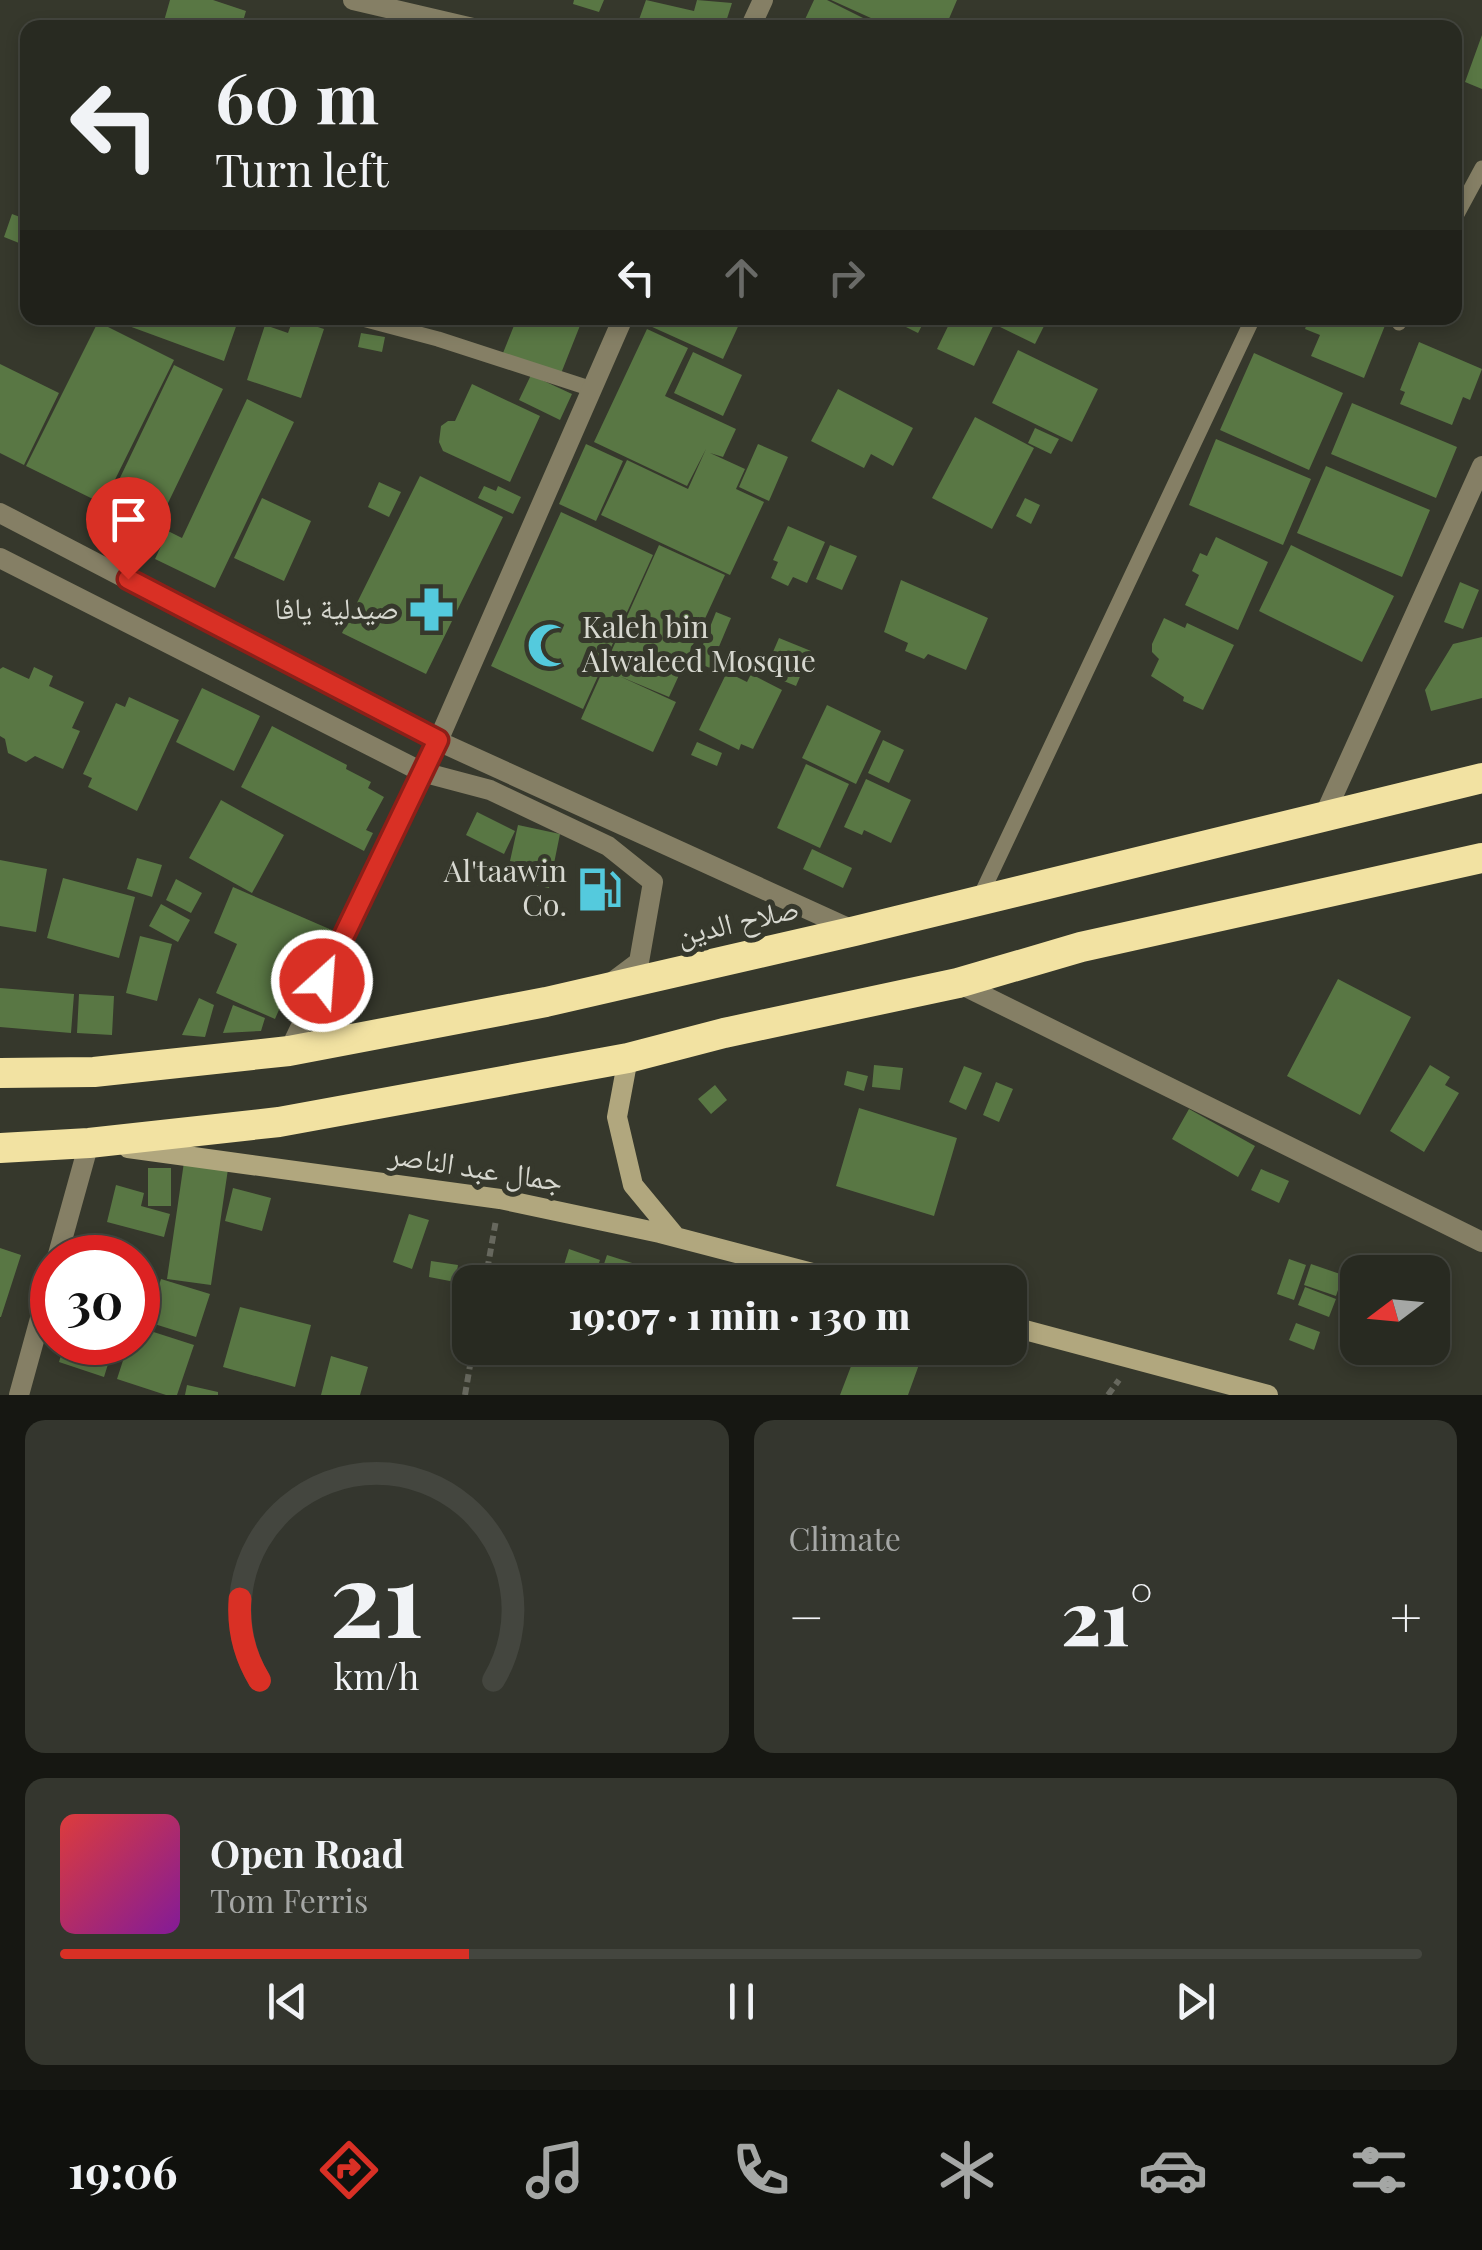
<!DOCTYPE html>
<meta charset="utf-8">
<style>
body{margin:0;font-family:"Playfair Display","Noto Naskh Arabic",serif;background:#34362e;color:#f1f3f6;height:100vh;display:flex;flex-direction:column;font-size:38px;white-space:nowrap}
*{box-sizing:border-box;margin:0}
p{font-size:32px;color:#a5a7a5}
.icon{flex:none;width:55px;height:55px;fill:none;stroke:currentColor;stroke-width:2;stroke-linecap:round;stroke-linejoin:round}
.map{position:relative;height:1395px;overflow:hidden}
.panel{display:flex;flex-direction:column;gap:25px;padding:25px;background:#161712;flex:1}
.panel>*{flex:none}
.guide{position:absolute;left:20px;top:20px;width:1442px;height:305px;border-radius:20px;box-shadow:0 5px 15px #0003,0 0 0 2px #44463f;background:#282a21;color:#f1f3f6;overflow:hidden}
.needle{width:65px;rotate:254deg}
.fabs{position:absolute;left:1340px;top:1255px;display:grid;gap:20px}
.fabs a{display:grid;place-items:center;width:110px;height:110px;border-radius:20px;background:#282a21;box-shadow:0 5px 15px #0003,0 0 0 2px #44463f;font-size:50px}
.speed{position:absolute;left:30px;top:1235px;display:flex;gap:20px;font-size:50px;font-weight:700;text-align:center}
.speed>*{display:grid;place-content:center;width:130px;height:130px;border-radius:50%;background:#282a21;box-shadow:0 5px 15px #0003,0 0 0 2px #44463f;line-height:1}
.speed .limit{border:15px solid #d22;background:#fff;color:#111}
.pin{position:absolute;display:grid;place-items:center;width:85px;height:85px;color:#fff;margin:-102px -42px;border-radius:50% 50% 50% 0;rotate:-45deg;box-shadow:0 0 10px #0007}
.pin .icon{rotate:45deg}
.me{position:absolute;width:110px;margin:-55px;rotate:26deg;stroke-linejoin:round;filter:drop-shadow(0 0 8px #0008)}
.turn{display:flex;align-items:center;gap:35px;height:210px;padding:0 30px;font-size:45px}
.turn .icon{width:130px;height:130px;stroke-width:2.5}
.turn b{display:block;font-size:70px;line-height:85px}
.lanes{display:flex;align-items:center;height:95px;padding:0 30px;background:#0003;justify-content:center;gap:50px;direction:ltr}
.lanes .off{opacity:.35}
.big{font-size:75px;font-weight:800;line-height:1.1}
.panel .card{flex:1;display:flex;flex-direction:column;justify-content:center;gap:15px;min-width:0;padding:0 35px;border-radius:20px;background:#34362e}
.panel .dial{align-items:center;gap:0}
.dial svg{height:260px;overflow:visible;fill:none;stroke:#44463f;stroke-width:7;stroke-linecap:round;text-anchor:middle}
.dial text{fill:#f1f3f6;stroke:none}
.song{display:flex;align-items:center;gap:30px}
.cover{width:120px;height:120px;border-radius:15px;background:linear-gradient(135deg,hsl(0 70% 55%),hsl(290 70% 35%))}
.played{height:10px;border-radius:5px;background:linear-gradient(90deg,#d93025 30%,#44463f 30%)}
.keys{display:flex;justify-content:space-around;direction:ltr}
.heat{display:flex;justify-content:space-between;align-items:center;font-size:55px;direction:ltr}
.panel .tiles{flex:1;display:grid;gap:25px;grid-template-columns:1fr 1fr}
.card:last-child{grid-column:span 2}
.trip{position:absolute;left:452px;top:1265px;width:575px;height:100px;border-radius:20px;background:#282a21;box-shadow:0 5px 15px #0003,0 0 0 2px #44463f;font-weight:800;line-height:100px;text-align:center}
.tab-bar{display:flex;height:160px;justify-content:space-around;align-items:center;background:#10110d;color:#a5a7a5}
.tab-bar .icon{width:70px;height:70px}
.tab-bar .active{color:#d93025}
.tab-bar b{font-size:45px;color:#f1f3f6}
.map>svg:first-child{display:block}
</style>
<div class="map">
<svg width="1482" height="1395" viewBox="0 0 1482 1395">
<rect width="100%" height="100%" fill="#36382c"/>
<path fill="#597744" d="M170,0H213L246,11L241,28H162Z
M574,0H604L599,12L573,4Z
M646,0L694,11L697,0L732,3L724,28H636Z
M814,0H827L883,28H801Z
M831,0H957L945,28H893Z
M1482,35V89L1465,82Z
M12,214L28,220L24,245L4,237Z
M129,318H239L224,361L126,325Z
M417,318H452L450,326Z
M517,318H583L560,376L503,353Z
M653,318H742L723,359L650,326Z
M888,318H926L918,333Z
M952,318H997L974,366L937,349Z
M999,318H1035L1046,322L1035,344L996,325Z
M1309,318H1388L1364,378L1311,356L1320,335L1305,329Z
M293,319L324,329L301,398L247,380L265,325L288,333Z
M98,322L174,360L103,504L26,466Z
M647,329L688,348L665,396L736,429L723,457L710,453L745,469L736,489L764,502L730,575L601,515L627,460L688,489L706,449L687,486L594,442Z
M361,333L385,337L382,352L358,347Z
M1419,342L1482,369L1470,400L1463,397L1452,425L1400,404L1405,392L1400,390Z
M1018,350L1098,389L1072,442L992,403Z
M693,352L742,375L723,416L674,393Z
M1254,353L1343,393L1309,470L1220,430Z
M0,364L59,393L24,465L0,453Z
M174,365L223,389L156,528L107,505Z
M531,375L572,394L560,420L519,400Z
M472,384L540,416L510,482L443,451L439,442L441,426L448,421H455Z
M838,389L913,428L893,466L871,454L864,468L811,441Z
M247,399L294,422L215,588L155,559L168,531L182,538Z
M1352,403L1457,447L1436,498L1331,454Z
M975,417L1034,448L992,529L932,498Z
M1035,428L1059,439L1051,454L1028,443Z
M1216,439L1311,479L1283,545L1189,505Z
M586,444L623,461L596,521L559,504Z
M758,444L788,457L769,501L739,487Z
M1326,466L1430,510L1402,577L1297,533Z
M420,476L503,517L426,674L342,633Z
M379,482L401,492L389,517L368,507Z
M484,486L496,491L498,486L521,497L513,514L478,498Z
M262,498L311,521L284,581L234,558Z
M1025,498L1040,505L1031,524L1016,516Z
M561,512L653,555L583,709L491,666Z
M788,526L825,542L807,583L793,577L788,586L771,578L778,562L773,560Z
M1216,537L1268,562L1238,630L1185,605L1199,575L1192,571L1200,553L1207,556Z
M659,545L725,575L669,697L619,676L676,702L653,752L581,719Z
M830,545L857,556L842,590L816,579Z
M1291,545L1394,596L1362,662L1259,611Z
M901,580L988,618L966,670L928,654L924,659L905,651L908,643L884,632Z
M1460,582L1479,590L1463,629L1444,622Z
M716,612L731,618L710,668L696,662Z
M1164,618L1185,628L1187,623L1234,645L1203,710L1183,701L1184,697L1151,676L1159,659L1152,652V644Z
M1482,637V698L1431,711L1425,690L1453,644Z
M779,638L811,651L796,686L764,673Z
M3,667L29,679L34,667L53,676L49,686L84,702L72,728L80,731L63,769L35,756L26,762L8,753L5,739L0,736V669Z
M727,672L747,682L751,674L782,690L753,749L741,744L739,750L699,730Z
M202,688L260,716L234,771L176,742Z
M129,697L179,720L137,811L88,787L92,778L83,774L116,703L125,707Z
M827,705L881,731L856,784L802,758Z
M272,726L347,765L346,769L371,782L368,788L384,797L366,830L373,833L364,851L241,787Z
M883,740L904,750L889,783L868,773Z
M697,742L722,753L717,766L691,755Z
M806,764L849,784L820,848L777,828Z
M866,779L911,800L891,843L864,830L862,835L844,827Z
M221,800L284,835L252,893L189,858Z
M477,812L515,831L504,854L466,835Z
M518,825L560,834L549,888L506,879Z
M812,849L852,868L843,888L803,869Z
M137,858L162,865L152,897L127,889Z
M0,860L47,869L36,932L0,926Z
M63,878L135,897L119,958L47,938Z
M176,879L202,893L191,913L166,900Z
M233,887L334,931L316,973L298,966L275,1019L216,993L237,944L214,933Z
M161,904L190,920L178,942L149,926Z
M140,936L172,944L157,1001L126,993Z
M1338,979L1411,1017L1360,1115L1287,1076Z
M0,988L74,994L71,1033L0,1027Z
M79,994L114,996L112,1035L77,1033Z
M199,998L214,1005L205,1037L182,1035Z
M233,1005L265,1018L261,1031L223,1033Z
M874,1065L903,1068L900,1090L872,1087Z
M1430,1065L1450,1077L1445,1085L1459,1093L1424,1152L1390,1131Z
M964,1066L982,1073L966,1110L949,1102Z
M847,1071L868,1076L864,1091L844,1085Z
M996,1082L1013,1089L999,1122L983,1115Z
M715,1085L727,1100L711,1114L698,1099Z
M859,1108L957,1138L934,1216L836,1186Z
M1189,1109L1255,1146L1238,1177L1172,1139Z
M184,1162L228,1169L211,1285L167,1279Z
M148,1168H171V1206H148Z
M1261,1169L1289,1181L1279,1203L1251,1190Z
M116,1185L144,1193L141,1206L170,1214L164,1237L107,1222Z
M233,1188L271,1198L262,1231L225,1221Z
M409,1214L429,1220L412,1269L393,1262Z
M0,1248L21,1255L1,1317H0Z
M569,1249L600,1260L595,1275L564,1265Z
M607,1255L670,1275L667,1282H574L578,1271L599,1279Z
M1289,1259L1306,1265L1294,1300L1277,1294Z
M431,1261L458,1265L455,1282L429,1277Z
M1311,1264L1343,1275L1336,1296L1304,1285Z
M161,1279L210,1294L196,1337L148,1322Z
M1305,1287L1336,1299L1329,1317L1298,1305Z
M240,1307L311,1325L295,1387L223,1367Z
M1296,1323L1320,1332L1314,1350L1289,1340Z
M138,1327L194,1345L177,1395H166L117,1379L129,1342H138Z
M65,1342H115L104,1377L59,1362Z
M858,1348H925L908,1395H840Z
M331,1356L368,1367L360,1395H321Z
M187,1385L218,1392V1395H185Z"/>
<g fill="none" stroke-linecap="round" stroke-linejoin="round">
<path stroke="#67685e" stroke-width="6" stroke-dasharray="8 5" stroke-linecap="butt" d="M485,1282L496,1220
M465,1395L473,1348
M1108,1395L1119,1380"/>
<path stroke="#857f65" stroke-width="15" d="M1455,218L1482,168
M359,318L438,339L592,389
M1399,323L1402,318
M979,899L1253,318"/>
<path stroke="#857f65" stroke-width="20" d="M353,0L473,28
M750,28L763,0
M0,513L438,741L855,931
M0,558L422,772L490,790L608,846L653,882L639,962L611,983
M1324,816L1482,466
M958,983L1482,1242
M289,1051L438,741L623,318
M57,1258L89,1143
M19,1395L52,1275"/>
<path stroke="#b1a77e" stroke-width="20" d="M628,1058L617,1117L633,1185L676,1237
M128,1148L500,1199L660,1233L847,1282
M1010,1326L1268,1395"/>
<path stroke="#f2e2a2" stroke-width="30" d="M0,1073L94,1072L289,1051L546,1002L855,931L1482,778
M0,1148L89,1143L279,1122L628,1058L724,1033L958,983L1081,947L1482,858"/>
</g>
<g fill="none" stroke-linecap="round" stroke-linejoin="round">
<defs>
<path id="route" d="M128,579L438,740L322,981"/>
</defs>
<use href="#route" stroke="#8d1f18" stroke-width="25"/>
<use href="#route" stroke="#d93025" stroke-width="18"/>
</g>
<defs>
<symbol id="pharmacy-bare" viewBox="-9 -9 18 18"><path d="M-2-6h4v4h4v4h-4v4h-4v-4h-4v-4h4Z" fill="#54cadd" stroke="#36382c" stroke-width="2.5" paint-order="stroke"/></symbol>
<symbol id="mosque-bare" viewBox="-9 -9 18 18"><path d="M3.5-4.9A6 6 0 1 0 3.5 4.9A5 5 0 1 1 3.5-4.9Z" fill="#54cadd" stroke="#36382c" stroke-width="2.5" paint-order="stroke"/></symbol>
<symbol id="fuel-bare" viewBox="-9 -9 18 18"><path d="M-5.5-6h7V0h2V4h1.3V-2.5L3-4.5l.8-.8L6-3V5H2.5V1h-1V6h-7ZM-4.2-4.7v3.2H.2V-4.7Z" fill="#54cadd" stroke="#36382c" stroke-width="2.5" paint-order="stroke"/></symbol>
</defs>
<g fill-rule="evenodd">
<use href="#pharmacy-bare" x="400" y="578" width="63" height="63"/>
<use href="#mosque-bare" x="518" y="614" width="63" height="63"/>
<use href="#fuel-bare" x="568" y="858" width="63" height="63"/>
</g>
<g text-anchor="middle" stroke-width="10" stroke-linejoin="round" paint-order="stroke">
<g font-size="30" fill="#d7d8d0" stroke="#36382c" text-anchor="end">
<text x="399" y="619">صيدلية يافا</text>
<text x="582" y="638" text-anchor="start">Kaleh bin<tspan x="582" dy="34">Alwaleed Mosque</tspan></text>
<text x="567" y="882">Al'taawin<tspan x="567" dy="34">Co.</tspan></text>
</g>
<g font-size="30" fill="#d7d8d0" stroke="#36382c">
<text transform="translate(738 922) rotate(-13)" y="10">صلاح الدين</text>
<text transform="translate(476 1168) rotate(9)" y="10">جمال عبد الناصر</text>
</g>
</g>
</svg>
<div class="fabs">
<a><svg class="needle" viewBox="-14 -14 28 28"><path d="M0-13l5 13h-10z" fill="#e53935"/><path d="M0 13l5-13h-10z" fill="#a5a7a5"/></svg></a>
</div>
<div class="speed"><div class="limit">30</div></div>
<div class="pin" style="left:128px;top:579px;background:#d93025"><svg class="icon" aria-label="arrive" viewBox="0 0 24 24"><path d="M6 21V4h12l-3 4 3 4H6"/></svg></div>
<svg class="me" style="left:322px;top:981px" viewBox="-20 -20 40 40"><circle r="17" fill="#d93025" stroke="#fff" stroke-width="3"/><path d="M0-11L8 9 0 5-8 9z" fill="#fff"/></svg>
<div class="trip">19:07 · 1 min · 130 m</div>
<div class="guide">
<div class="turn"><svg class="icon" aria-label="left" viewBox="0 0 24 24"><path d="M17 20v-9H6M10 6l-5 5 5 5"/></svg><div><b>60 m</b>Turn left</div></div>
<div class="lanes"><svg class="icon" aria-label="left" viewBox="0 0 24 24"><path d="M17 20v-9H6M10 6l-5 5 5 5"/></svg><svg class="icon off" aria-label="ahead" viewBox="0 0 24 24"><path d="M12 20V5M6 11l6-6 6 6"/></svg><svg class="icon off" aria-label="right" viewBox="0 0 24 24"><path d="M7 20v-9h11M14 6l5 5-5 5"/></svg></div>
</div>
</div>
<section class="panel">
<div class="tiles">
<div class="card dial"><svg viewBox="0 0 100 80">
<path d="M14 69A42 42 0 1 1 86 69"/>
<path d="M14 69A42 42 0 0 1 8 44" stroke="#d93025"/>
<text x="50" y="56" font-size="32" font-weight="700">21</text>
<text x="50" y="72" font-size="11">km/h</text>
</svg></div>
<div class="card"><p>Climate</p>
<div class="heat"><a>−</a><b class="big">21°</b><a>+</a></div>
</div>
<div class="card">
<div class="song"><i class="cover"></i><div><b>Open Road</b><p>Tom Ferris</p></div></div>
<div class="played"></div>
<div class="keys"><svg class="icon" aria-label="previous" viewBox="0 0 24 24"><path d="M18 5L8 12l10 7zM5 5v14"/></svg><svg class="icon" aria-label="pause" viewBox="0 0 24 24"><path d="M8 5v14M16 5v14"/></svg><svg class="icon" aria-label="next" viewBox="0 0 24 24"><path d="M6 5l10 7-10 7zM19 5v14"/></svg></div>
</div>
</div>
</section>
<nav class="tab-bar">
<b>19:06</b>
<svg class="icon active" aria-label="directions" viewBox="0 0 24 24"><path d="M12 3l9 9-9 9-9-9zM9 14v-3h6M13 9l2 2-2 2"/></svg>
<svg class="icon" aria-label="music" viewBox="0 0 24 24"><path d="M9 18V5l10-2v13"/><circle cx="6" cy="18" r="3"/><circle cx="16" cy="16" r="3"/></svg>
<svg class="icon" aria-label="phone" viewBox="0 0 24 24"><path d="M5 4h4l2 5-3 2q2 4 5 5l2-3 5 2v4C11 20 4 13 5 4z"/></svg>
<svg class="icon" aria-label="climate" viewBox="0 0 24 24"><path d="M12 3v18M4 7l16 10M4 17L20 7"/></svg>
<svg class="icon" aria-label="car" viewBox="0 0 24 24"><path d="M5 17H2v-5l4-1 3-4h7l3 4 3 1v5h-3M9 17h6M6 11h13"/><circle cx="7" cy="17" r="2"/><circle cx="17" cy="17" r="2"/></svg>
<svg class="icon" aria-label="filters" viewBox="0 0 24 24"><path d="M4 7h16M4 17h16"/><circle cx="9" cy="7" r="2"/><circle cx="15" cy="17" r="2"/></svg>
</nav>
